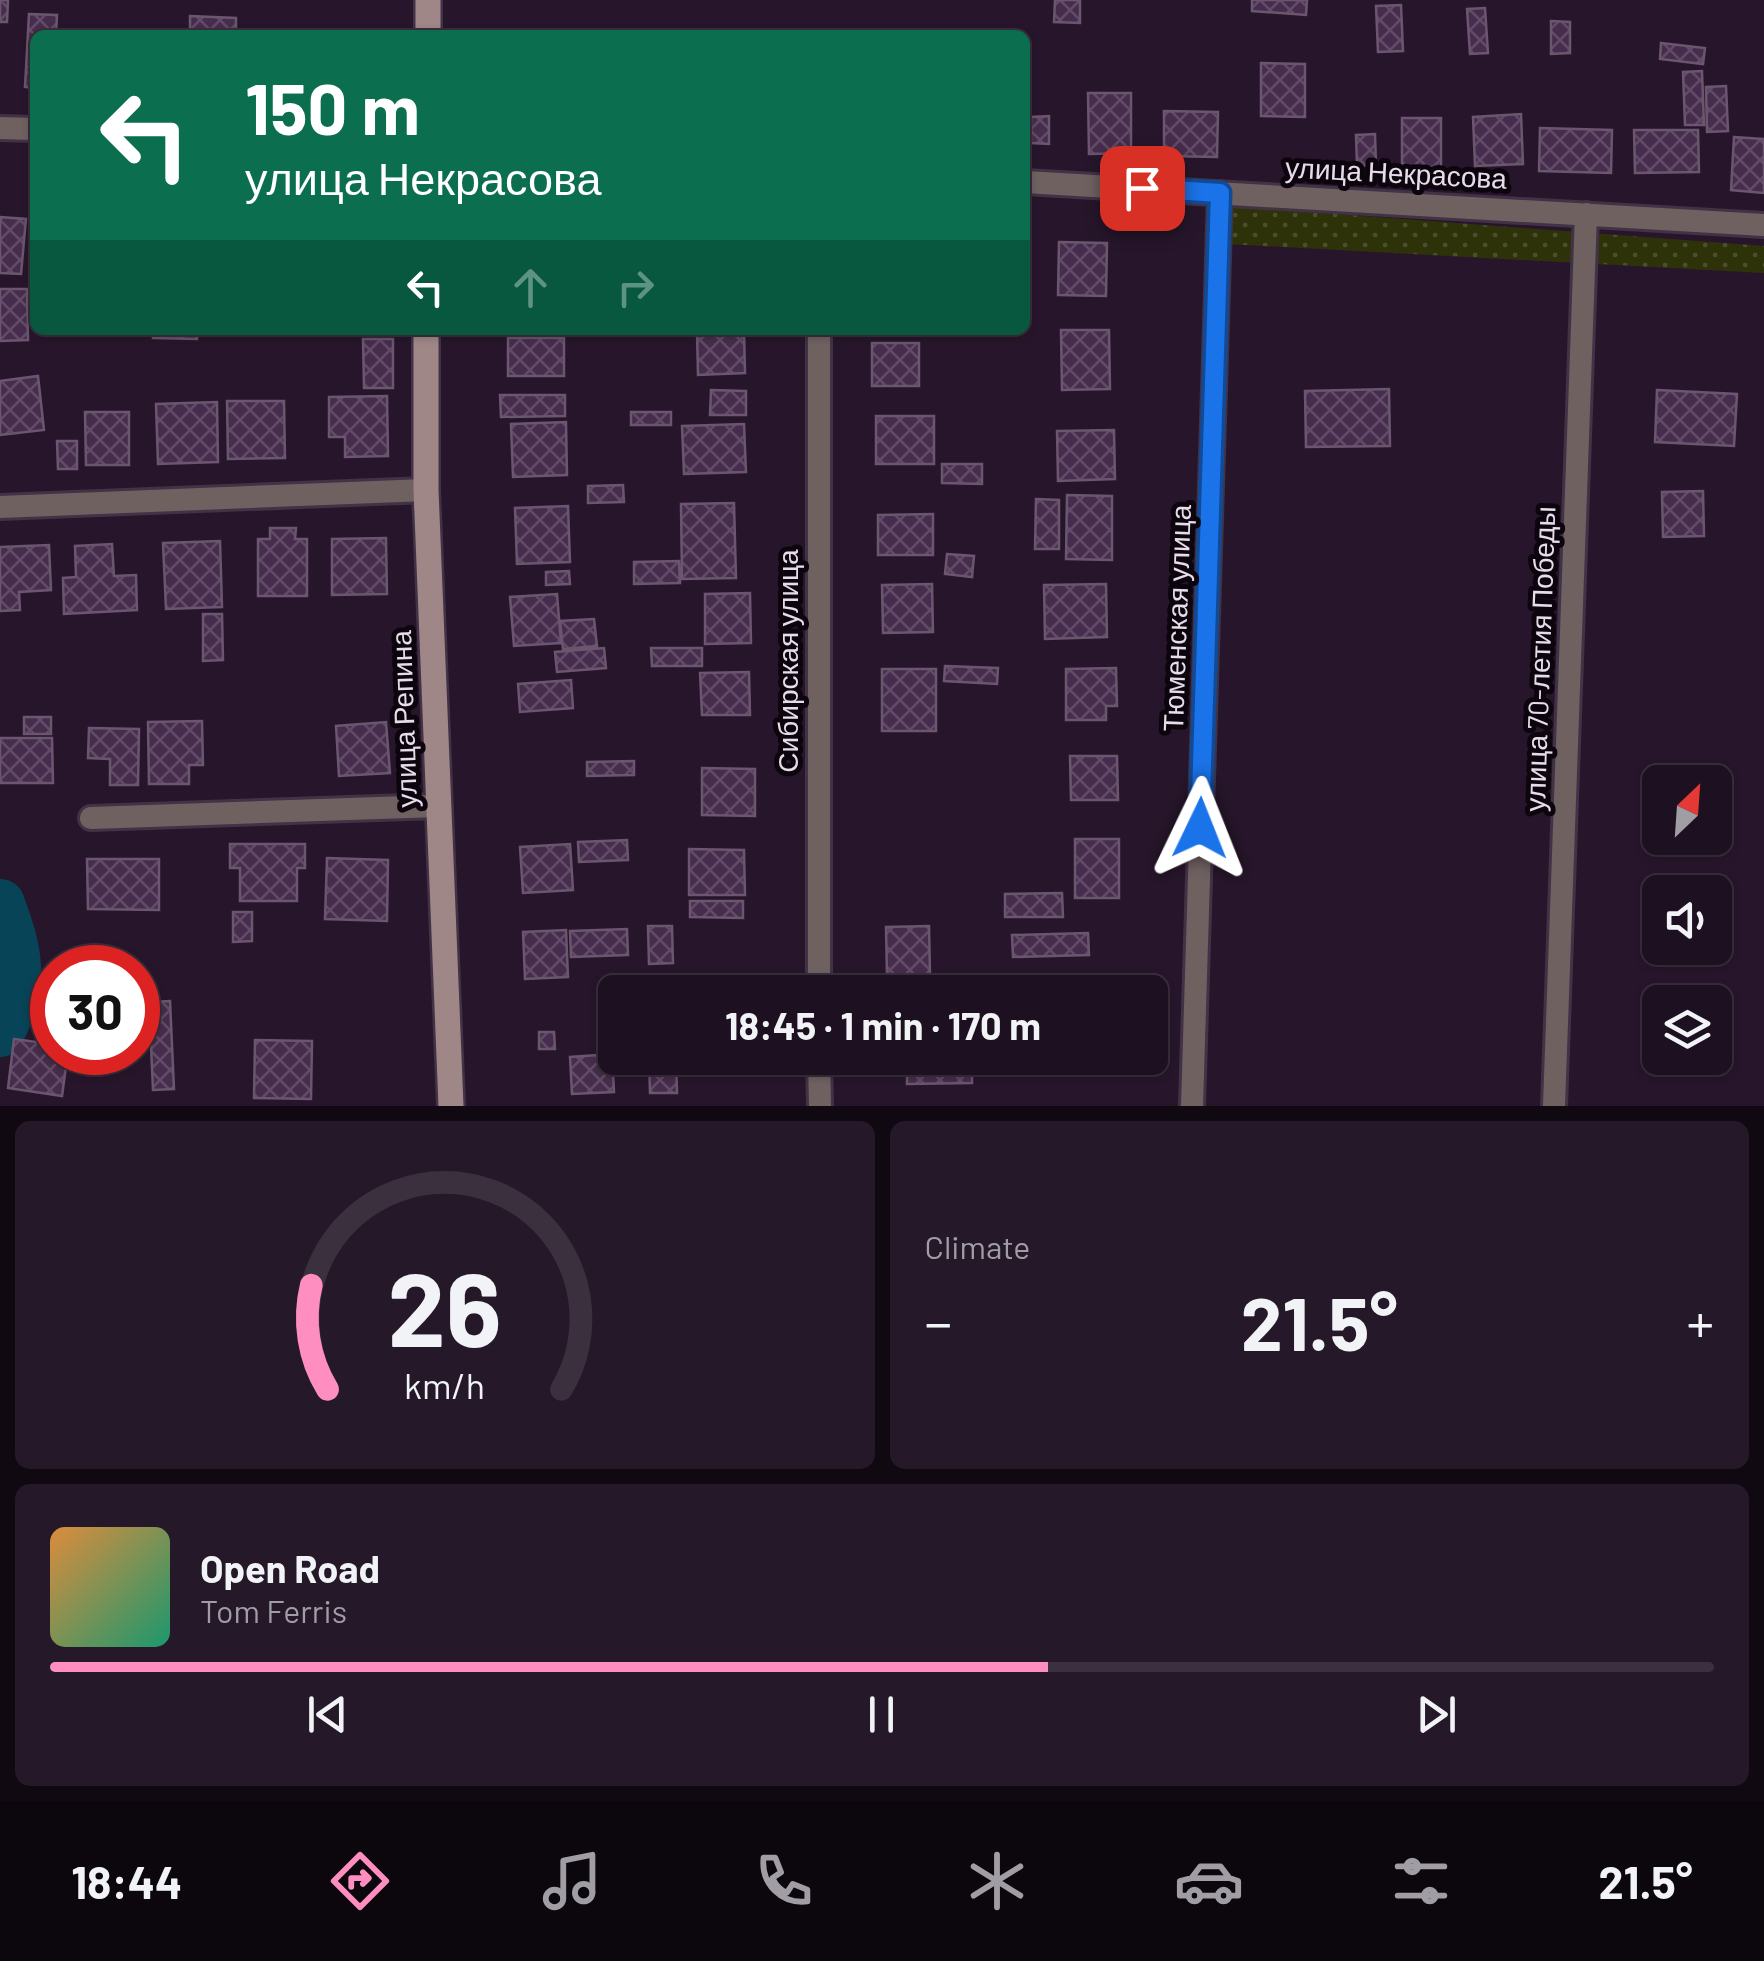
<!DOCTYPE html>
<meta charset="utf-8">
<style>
body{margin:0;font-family:Barlow,sans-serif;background:#251929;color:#f1f3f6;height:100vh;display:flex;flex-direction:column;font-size:38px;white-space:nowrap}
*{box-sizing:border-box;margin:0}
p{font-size:32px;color:#a09da5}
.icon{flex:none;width:55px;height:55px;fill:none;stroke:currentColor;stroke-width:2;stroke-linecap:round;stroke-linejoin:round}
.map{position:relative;height:1106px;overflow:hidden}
.drawer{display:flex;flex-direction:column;gap:15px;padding:15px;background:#100912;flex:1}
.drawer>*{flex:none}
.banner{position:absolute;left:30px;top:30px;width:1000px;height:305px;border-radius:15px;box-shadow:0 2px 8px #0004,0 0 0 2px #3b303e;background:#0b6e4f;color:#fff;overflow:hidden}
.needle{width:65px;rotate:25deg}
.controls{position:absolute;left:1642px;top:765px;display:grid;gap:20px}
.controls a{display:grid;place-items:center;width:90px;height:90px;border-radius:15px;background:#1d1020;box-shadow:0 2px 8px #0004,0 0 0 2px #3b303e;font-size:50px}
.speed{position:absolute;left:30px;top:945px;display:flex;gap:20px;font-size:50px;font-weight:700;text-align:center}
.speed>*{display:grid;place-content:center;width:130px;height:130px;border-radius:50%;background:#1d1020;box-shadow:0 2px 8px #0004,0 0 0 2px #3b303e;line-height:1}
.speed .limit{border:15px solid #d22;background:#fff;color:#111}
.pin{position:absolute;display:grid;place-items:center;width:85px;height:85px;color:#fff;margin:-42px;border-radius:20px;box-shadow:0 5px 15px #0006}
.me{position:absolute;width:110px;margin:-55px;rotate:2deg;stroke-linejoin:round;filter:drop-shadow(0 0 8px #0008)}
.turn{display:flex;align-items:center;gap:35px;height:210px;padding:0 50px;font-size:45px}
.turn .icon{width:130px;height:130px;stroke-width:2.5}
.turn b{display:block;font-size:70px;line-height:85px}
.lanes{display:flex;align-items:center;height:95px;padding:0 50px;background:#0003;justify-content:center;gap:50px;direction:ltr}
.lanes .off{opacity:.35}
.big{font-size:75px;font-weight:700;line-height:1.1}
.drawer .widget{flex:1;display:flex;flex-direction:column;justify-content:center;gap:15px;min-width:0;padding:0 35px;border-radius:15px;background:#251929}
.drawer .dial{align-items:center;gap:0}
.dial svg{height:260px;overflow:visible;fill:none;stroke:#3b303e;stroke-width:7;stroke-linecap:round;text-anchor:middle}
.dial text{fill:#f1f3f6;stroke:none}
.song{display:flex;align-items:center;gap:30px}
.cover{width:120px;height:120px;border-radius:15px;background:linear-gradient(135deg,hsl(30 70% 55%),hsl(160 70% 35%))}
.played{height:10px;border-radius:5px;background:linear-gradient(90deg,#fd8ebf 60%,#3b303e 60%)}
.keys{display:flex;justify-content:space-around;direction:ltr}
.heat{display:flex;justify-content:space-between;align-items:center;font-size:55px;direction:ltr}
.drawer .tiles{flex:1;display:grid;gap:15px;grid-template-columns:1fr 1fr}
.widget:last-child{grid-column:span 2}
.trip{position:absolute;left:598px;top:975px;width:570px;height:100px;border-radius:15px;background:#1d1020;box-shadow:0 2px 8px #0004,0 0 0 2px #3b303e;font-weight:700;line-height:100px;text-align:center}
.menu{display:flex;height:160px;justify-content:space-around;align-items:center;background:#0c060d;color:#a09da5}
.menu .icon{width:70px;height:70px}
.menu .current{color:#fd8ebf}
.menu b{font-size:45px;color:#f1f3f6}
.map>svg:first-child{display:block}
</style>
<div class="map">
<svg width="1764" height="1106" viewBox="0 0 1764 1106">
<defs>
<pattern id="grass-dots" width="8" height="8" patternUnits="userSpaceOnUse" patternTransform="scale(2.5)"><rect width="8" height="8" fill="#2e3209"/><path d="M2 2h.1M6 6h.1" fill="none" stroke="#4c4f2d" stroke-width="1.8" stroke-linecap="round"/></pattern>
<pattern id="building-cross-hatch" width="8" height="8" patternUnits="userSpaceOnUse" patternTransform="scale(2.5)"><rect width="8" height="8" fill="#472d4d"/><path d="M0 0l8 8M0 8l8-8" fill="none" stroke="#624b67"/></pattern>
</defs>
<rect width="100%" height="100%" fill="#27162b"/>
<path fill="url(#grass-dots)" d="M1231,206L1764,246V273L1226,244Z"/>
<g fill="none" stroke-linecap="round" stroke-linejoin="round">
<path stroke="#084458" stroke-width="50" d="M0,904C18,953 25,983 0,1032"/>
</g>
<path fill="url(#building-cross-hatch)" stroke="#6a566e" stroke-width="2.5" d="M0,0H8L7,22H0Z
M1055,0H1080V23L1054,22Z
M1252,0H1307L1306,15L1252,11Z
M1401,5L1403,51L1378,52L1376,6Z
M1485,8L1488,53L1470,54L1467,9Z
M29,14L57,15L56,35H35V88L25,87Z
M190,16L236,18V33L190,32Z
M1551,21L1570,22V53L1551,54Z
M957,30V35H918V31Z
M1661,43L1705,48L1703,64L1660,59Z
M1261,63L1305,64V117L1261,116Z
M1702,71L1704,125H1685L1683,72Z
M1726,86L1728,131L1707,132L1706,87Z
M1088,93H1131V153L1089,154Z
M1164,111L1218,112L1217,157L1164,156Z
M1521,114L1523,164L1475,166L1473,117Z
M1049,116V144L1031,143V117Z
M1402,118H1441V167H1402Z
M1540,128L1612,130L1611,173L1539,171Z
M1634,130H1698L1699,172L1635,173Z
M1375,134L1376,165L1357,166L1356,135Z
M1734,137L1764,139V193L1731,190Z
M0,217L26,219L21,274L0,273Z
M1059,242L1107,243L1106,296L1058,295Z
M0,289H27L28,340L0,341Z
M153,330H197V339L153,338Z
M1061,330H1109L1110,389L1062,390Z
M744,331L745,373L698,375L697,332Z
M508,338H564V376H508Z
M363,339H393V388H364Z
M872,343H919V386H872Z
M38,376L44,430L0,435V381Z
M1389,389L1390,446L1306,447L1305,391Z
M711,390L746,391V415H710Z
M1657,390L1737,394L1734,446L1655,442Z
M500,395H565V416L501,417Z
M387,396L388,456L345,457V437H329V397Z
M227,401H284L285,458L228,459Z
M217,402L218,462L158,464L156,404Z
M85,412H129V465H86Z
M631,412H671V425H631Z
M876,416H934V464H876Z
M566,422L567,475L513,477L511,424Z
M744,424L746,472L684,474L682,426Z
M1114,430L1115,479L1058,481L1057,431Z
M57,441H77V469H58Z
M942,464H982V484L942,483Z
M623,485L624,502L588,503V486Z
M1703,491L1704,536L1663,537L1662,492Z
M1067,495L1112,496V560L1066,559Z
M1036,499L1059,500V549H1035Z
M734,503L736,578L682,579L681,504Z
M568,506L570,562L517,564L515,508Z
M933,514V555H878V515Z
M270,528H296L295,539H307V596H258V539H270Z
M386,538L387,594L332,595V539Z
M220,541L222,607L166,609L163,543Z
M112,544L114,576L136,575L137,610L64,614L63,578L76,577L75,546Z
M49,545L51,590L19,592L20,610L0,611V547Z
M947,554L974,556L972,577L945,574Z
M679,561L680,583L634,584V562Z
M569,571L570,584L546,585V572Z
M932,584L933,632L883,633L882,585Z
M1106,584L1107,637L1045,639L1044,585Z
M750,593L751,643L705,644V594Z
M557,594L561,643L514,646L510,597Z
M203,614H222L223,660L203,661Z
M594,619L597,646L563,649L560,621Z
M604,648L606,668L557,672L555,652Z
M651,648H702V666H652Z
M945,666L998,668L997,684L944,681Z
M1116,668L1117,706H1106V720H1066V669Z
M882,669H936V731H882Z
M749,672L750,715H702L700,673Z
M571,680L573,708L520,712L518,684Z
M24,717H51V734H24Z
M202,721L203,765H189V784H149L148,722Z
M386,722L390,773L339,776L336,726Z
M89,728L139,729L138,785H110V759L88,758Z
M0,738H52L53,783H0Z
M1070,756H1117L1118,800H1071Z
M634,761V775L587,776V762Z
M702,768L755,769V816L702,815Z
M1075,839H1119V898H1075Z
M627,840L628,860L579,862L578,842Z
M230,844H305V868H297V901H240V868H230Z
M570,844L573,890L523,893L520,847Z
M689,849L744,850L745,895H689Z
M327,858L388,860L387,921L325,919Z
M87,859H159V910L88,909Z
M1062,893L1063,917H1005V894Z
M690,901H743V918L690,917Z
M233,912H252V941L233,942Z
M648,926H672L673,963L649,964Z
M929,926L930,975L887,976L886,927Z
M627,929L628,955L571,957L570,931Z
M566,930L568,977L525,979L523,932Z
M1088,933L1089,955L1013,957L1012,935Z
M170,1001L174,1089L153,1090L149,1002Z
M539,1032H554L555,1049H539Z
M14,1039L52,1044V1052H68L62,1096L8,1088Z
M255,1040L312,1041L311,1099L254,1098Z
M612,1054L614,1092L572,1094L570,1057Z
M649,1058H676L677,1093H650Z
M711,1058H762V1075H712Z
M907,1058H972V1083L907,1084Z"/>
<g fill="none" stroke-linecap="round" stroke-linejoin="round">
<defs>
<path id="street" d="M0,128L35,129
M1025,182L1764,225
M819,330V992
M0,507L426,490
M91,818L437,806
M819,1058L820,1106
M1192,1106L1220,193
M1554,1106L1586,214"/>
<path id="secondary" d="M428,35V0
M426,330V490L451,1106"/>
</defs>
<use href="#street" stroke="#423246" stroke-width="28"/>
<use href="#secondary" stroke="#423246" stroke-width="30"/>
<use href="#street" stroke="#706161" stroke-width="22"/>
<use href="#secondary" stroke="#a08787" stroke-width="25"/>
</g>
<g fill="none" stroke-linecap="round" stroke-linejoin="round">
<defs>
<path id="route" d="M1142,188L1220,193L1200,828"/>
</defs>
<use href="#route" stroke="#114b97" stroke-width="25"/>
<use href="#route" stroke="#1a73e8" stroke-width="18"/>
</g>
<g text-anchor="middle" stroke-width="10" stroke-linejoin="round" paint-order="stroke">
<g font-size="28" fill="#e7dcea" stroke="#0c050d">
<text transform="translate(1396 173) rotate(3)" y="10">улица Некрасова</text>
<text transform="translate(1177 618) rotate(-88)" y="10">Тюменская улица</text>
<text transform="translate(1540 659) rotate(-88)" y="10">улица 70-летия Победы</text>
<text transform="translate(788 661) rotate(-90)" y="10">Сибирская улица</text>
<text transform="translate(404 719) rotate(-92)" y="10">улица Репина</text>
</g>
</g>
</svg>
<div class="controls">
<a><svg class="needle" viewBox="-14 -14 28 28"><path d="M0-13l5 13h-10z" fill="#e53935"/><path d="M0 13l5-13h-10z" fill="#a09da5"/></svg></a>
<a><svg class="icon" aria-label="sound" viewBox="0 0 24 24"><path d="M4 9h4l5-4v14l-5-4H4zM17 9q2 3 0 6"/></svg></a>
<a><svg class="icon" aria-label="layers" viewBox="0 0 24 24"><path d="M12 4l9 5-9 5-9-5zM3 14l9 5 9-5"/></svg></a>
</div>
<div class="speed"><div class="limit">30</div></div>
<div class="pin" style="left:1142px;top:188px;background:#d93025"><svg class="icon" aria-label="arrive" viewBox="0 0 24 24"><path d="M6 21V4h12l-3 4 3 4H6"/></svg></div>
<svg class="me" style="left:1200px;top:828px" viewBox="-20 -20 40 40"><path d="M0-17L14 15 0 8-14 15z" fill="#1a73e8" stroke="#fff" stroke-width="4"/></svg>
<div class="trip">18:45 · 1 min · 170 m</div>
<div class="banner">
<div class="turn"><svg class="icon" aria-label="left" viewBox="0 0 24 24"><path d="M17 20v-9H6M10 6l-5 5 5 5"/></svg><div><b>150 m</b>улица Некрасова</div></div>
<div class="lanes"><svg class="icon" aria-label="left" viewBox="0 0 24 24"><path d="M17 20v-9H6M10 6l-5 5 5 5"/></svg><svg class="icon off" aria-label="ahead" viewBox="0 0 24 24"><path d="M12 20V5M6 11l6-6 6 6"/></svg><svg class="icon off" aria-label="right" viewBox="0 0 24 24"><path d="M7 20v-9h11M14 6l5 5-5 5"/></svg></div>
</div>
</div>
<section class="drawer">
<div class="tiles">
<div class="widget dial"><svg viewBox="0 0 100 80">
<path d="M14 69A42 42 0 1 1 86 69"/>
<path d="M14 69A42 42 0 0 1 9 37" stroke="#fd8ebf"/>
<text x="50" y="56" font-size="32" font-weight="700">26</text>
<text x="50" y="72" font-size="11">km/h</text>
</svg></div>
<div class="widget"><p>Climate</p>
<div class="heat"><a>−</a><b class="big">21.5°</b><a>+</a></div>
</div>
<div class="widget">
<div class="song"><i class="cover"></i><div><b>Open Road</b><p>Tom Ferris</p></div></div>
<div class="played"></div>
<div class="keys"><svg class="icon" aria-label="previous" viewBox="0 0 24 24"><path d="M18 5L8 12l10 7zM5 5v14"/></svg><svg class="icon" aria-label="pause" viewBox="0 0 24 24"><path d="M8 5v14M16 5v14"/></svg><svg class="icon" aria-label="next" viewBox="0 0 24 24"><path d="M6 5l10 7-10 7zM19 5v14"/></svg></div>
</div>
</div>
</section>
<nav class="menu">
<b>18:44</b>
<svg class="icon current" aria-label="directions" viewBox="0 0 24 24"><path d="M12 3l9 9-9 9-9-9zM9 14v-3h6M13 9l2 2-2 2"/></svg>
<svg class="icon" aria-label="music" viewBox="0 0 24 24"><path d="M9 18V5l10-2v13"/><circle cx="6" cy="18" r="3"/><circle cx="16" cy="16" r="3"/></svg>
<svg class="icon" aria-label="phone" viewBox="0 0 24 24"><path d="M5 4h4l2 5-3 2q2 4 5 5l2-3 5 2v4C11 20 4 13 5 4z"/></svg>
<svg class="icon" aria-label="climate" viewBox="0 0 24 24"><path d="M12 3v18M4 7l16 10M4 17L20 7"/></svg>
<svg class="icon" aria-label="car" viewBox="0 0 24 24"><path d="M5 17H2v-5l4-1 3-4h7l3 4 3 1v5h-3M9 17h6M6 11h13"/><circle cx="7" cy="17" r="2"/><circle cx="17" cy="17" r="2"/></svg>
<svg class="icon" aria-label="filters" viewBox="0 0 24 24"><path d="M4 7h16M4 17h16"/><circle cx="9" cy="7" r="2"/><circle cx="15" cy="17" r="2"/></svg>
<b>21.5°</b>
</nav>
